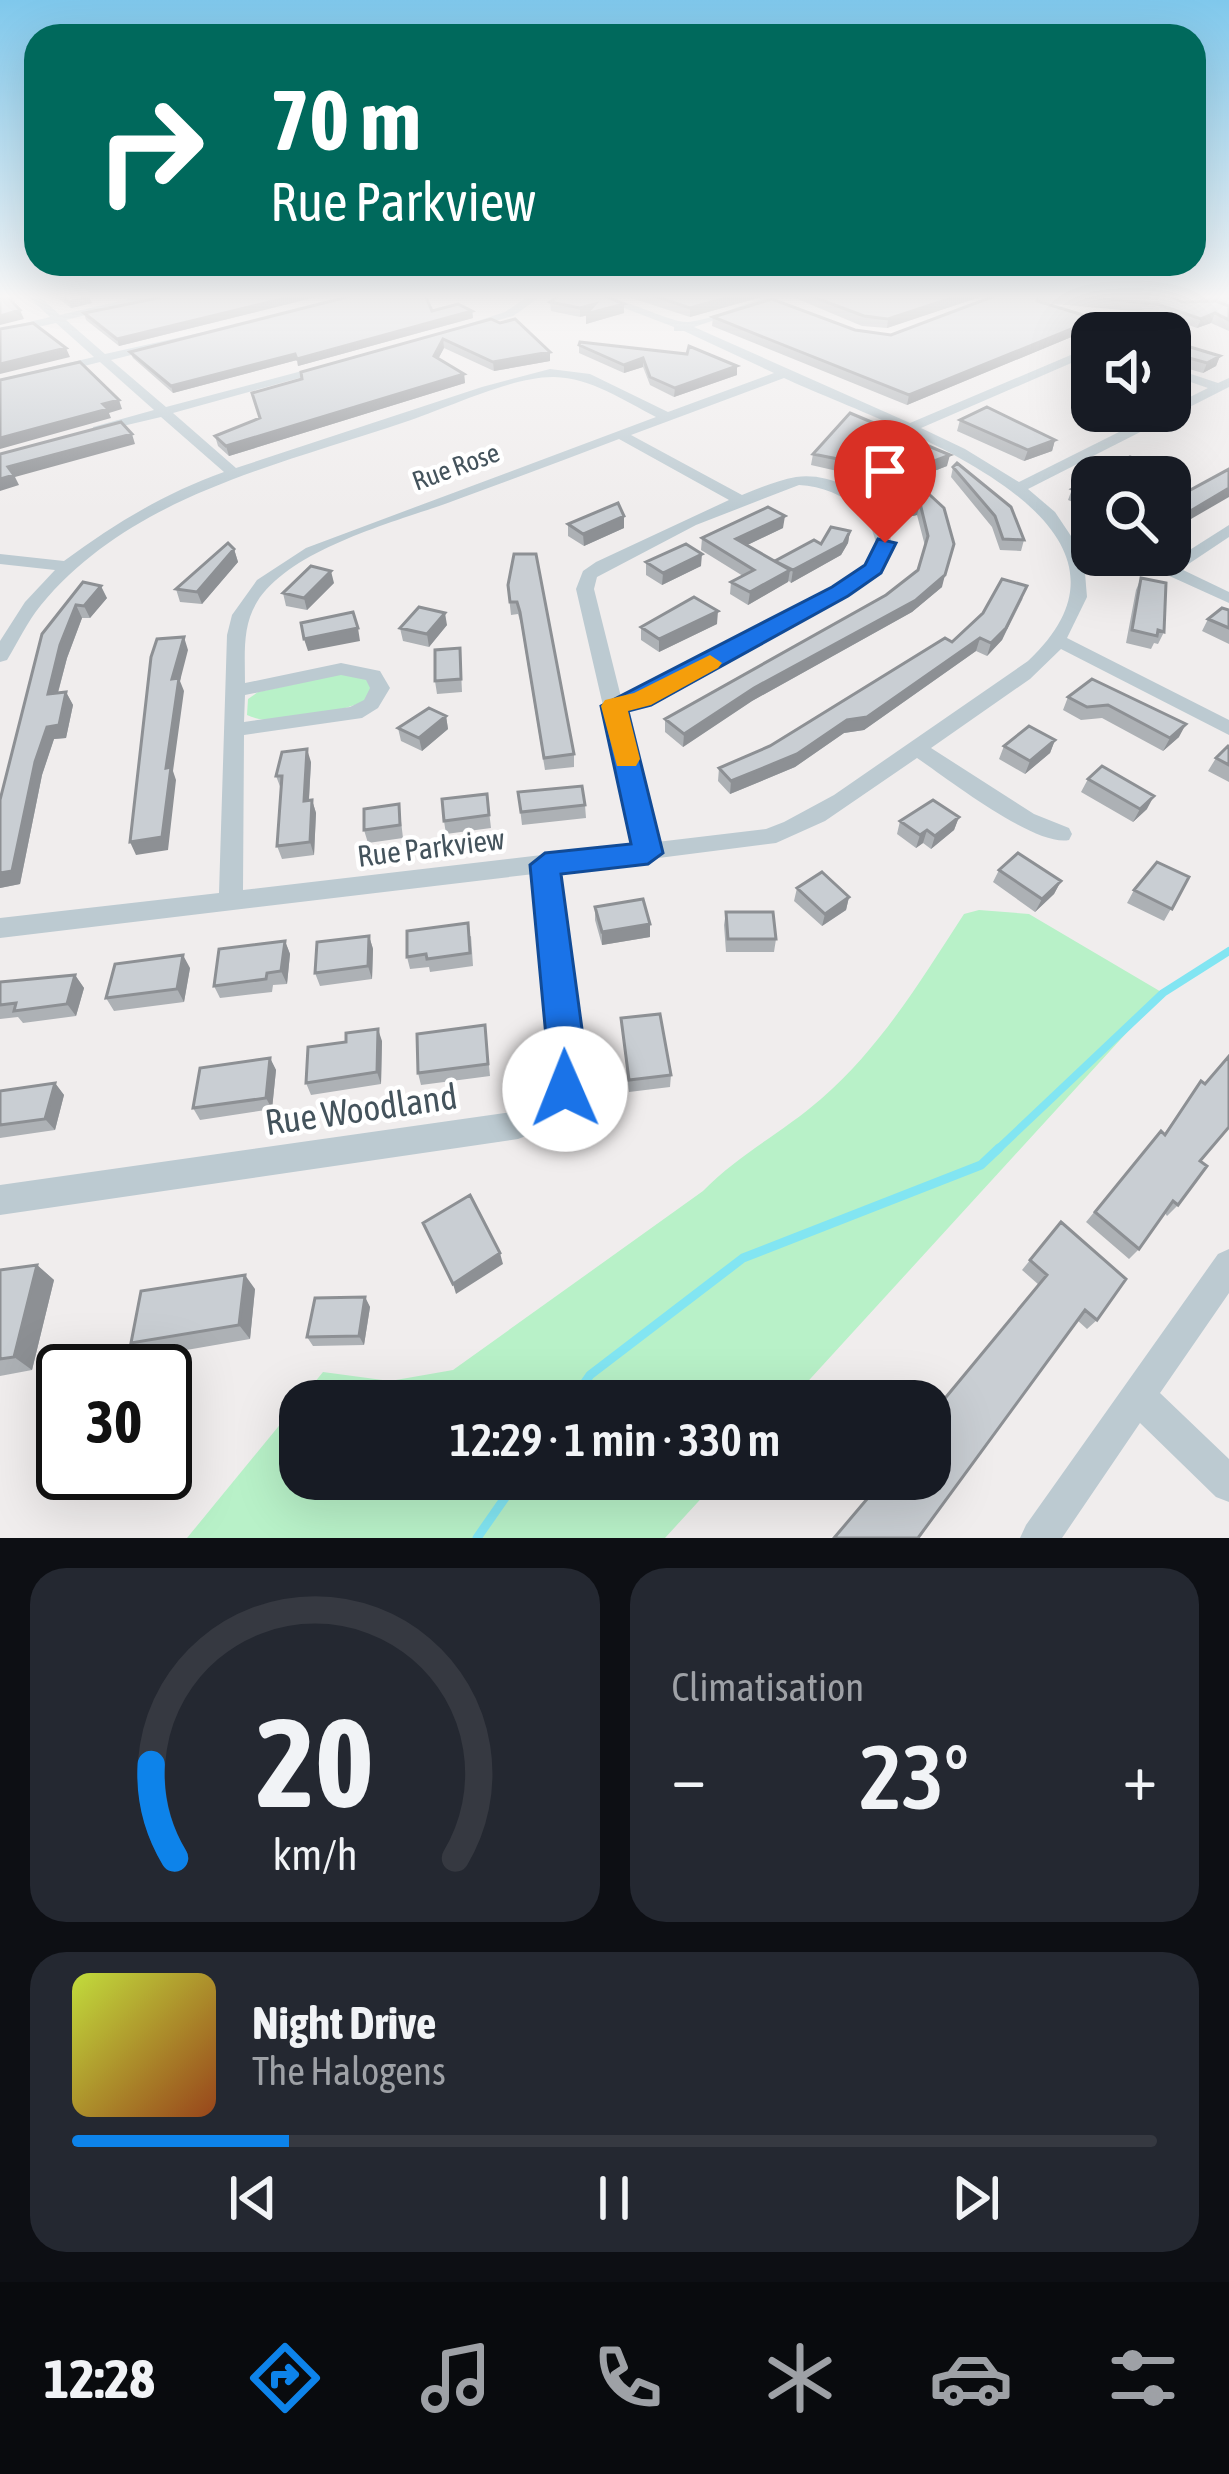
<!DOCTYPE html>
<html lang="fr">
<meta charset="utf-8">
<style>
body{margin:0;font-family:"Asap Condensed",sans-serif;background:#242831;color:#f1f3f6;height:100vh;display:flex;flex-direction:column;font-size:45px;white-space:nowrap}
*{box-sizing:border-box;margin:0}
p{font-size:39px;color:#9ea1a6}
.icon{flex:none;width:66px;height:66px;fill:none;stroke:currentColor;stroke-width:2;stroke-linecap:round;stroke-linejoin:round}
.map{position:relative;height:1538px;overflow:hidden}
.panel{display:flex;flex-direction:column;gap:30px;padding:30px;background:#0d0f14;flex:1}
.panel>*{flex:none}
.top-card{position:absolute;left:24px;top:24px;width:1182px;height:252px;border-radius:36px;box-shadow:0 12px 48px #0002;background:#00695c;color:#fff;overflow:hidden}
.controls{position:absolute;left:1071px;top:312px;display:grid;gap:24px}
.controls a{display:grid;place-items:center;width:120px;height:120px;border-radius:24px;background:#171b24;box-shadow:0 12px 48px #0002;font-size:60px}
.speed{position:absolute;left:36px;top:1344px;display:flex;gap:24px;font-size:60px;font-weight:700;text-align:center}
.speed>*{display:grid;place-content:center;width:156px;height:156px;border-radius:50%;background:#171b24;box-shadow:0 12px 48px #0002;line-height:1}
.speed .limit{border:6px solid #111;border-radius:18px;background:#fff;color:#111}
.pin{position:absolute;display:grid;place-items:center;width:102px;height:102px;color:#fff;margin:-123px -51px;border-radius:50% 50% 50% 0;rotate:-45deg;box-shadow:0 0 12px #0007}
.pin .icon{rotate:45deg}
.me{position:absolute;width:132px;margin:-66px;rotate:359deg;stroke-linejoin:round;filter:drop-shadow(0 0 9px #0008)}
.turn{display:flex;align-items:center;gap:42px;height:252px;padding:0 48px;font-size:54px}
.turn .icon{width:156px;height:156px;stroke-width:2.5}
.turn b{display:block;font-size:84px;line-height:102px}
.big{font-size:90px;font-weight:600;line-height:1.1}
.panel .card{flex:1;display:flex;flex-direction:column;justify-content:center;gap:18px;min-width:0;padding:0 42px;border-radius:36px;background:#242831}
.panel .dial{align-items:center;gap:0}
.dial svg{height:312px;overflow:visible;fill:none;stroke:#363941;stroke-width:7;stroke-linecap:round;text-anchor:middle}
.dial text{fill:#f1f3f6;stroke:none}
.song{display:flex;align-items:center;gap:36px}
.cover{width:144px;height:144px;border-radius:18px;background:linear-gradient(135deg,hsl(70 70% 55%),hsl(20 70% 35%))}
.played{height:12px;border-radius:6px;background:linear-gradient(90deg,#0d83ea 20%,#363941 20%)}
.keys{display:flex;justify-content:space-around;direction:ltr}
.heat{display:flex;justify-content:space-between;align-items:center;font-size:66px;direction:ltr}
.panel .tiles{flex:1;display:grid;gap:30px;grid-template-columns:1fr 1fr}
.card:last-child{grid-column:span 2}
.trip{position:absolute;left:279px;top:1380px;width:672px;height:120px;border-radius:36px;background:#171b24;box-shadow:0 12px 48px #0002;font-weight:600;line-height:120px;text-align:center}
.dock{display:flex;height:192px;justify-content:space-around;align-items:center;background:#090b0e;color:#9ea1a6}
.dock .icon{width:84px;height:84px}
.dock .on{color:#0d83ea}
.dock b{font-size:54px;color:#f1f3f6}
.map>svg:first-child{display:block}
</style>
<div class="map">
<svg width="1229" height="1538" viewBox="0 0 1229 1538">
<rect width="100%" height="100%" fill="#f0eded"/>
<path fill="#b8f1c8" d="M336,675H362L375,683L366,701C336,712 276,729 247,715L248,699L258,692Z
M979,910L1029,914L1163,993L790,1401H300V1479H719L665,1538H187L323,1372L390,1381L453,1370L703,1191C739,1154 782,1133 821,1099C881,1047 921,980 964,914Z"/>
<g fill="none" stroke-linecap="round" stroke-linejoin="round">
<path stroke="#82e5f2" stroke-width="8" d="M996,1151L1163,993L1229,951"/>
<path stroke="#82e5f2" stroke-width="9" d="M572,1401L590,1375L743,1258L981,1165L999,1148
M477,1538L518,1479"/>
<path fill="#bccad1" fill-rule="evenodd" d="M26,295H38L60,315L146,295H166L66,320L105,354L231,326V330L111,360L166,407L332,363V369L173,413L236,468L482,387L550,369L590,374L668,412L774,373L684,331H674V327L590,295C622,295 670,324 689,322C723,318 753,295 788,295L694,327L910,423L1092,346V354L921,428L965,449L1019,482L1161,411H1170V407L1208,388L1170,375V367L1218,383L1229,378V387L1028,489L1055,512L1081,551L1092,555L1166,565L1229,525V537L1181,569L1229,592V603L1165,574L1084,561L1087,597L1067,638L1229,720V735L1061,649L1030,679L931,748L1034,814L1069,828L1072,834L1069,840C1035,847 948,779 917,758L825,821L776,843L557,871L583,1073L572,1102L562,1117L547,1128L518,1139L0,1215V1185L518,1111C537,1105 550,1092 555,1073L534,874L0,938V918L219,893L227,635L232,615L257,580L306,548L656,417C623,400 591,378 554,377C513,376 445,409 405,422C276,466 131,496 41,605C27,622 18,642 7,660L0,662V641L25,602L55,570L0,564V554L64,561C114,524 165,493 224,472L161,417L93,433V427L154,410L100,362L0,387V379L94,357L56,323L0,335V329L50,317ZM784,378C877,422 1182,517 1028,661L834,795L784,822L766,829L657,842L623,709L654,701L875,577L893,549C887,506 841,471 796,477C778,480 760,488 742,495L631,435ZM619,439L729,500L596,562L583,571L576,589L635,844L243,890L244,735L362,718L378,708L390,688L380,671L341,663L245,683C245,655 242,626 257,602C291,548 396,522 453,501C508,481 564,460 619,439ZM799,485C837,487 872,509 877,549L863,570L641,692L621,697L594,589L597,577L696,525ZM341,675L366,680L370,688L364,700L350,707L244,722L245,695Z
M530,295H543L513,316L468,329L462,326L505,312Z
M1229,1249V1293L1160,1393L1229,1459V1502L1216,1497L1140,1423L1062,1538H1020L1026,1525L1218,1254Z"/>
<path fill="#bccbd6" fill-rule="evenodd" d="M1191,295H1212L1229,302V313Z"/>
</g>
<path fill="#adb1b5" d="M54,295H87L92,303L71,308Z
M324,295L119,346L86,320L84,313L156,299L155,296Z
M622,295H768L690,317Z
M788,295H986L887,328L862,326Z
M997,295H1168L1182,302L1229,306V331L1211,323L1197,328L1154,313L1044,303L1093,328L907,405L712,326L713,317L891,335Z
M550,302L624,304V313L586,324V315L580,317L551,311Z
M432,311H472L473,318L298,366L297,360L173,393L133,358L130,352Z
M491,319L550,361L494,371L444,348L438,359L464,374L465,383L229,456L218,446L215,436L260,418L302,379Z
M1170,341L1220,356L1216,366L1203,373L1171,364L1170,367L1186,373L1182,384L1170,390Z
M579,345L737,366V375L674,397L650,385L643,367L624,373L579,353Z
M960,420L1055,440L1052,451L1024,461L957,431Z
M813,454L947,466L913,479L942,587L912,612L752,701L683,747L665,732V719L886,595L918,570L925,546L917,515L908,517L885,494L846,473L811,465Z
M953,467L1024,540L1021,551L1000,550L992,527L951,477Z
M1229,469L1172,530H1170V490L1181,495Z
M1092,478V506L1087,508L1068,500L1072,489Z
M568,524L624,528L584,546L568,536Z
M783,528L747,545L775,561L850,531L848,543L841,555L791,583L789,581L748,605L730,594L731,582L743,576L701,550L702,538Z
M234,549L238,562L202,604L180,602L176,589Z
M514,554L574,754V767L545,770L521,624L518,614L511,615L509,597Z
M646,562L701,566L662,585L646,575Z
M1141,578L1164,632L1158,644L1154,643L1151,649L1126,643L1136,590Z
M83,582L107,598L90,618H82L67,658L58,693L66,692L73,705L66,738L54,739L42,775L20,884L0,888V800Z
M334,583L307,610L286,606L283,593Z
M1023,598L1002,640L987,656L976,651L864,730L844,733L795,767L730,794L718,781L719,768L770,746L952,642Z
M1229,610V644L1202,631L1208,619Z
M717,624L659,652L641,640V627Z
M447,625L429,647L403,641L400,628Z
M460,648L462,692L437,694L435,681Z
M1092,679L1179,737L1163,751L1102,718L1081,720L1063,710L1068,697Z
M446,716L448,729L422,751L401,741L398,728Z
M1055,740L1050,753L1025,774L999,759L1004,746Z
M1229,747V782L1208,771L1216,758Z
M311,762L309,800H312L316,813L314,855L282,859L277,846L281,789L276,776Z
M1088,779L1147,809L1133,822L1081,792Z
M518,792L585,805L586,818L522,825Z
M487,794L491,828L446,834L444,821Z
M399,804L403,838L368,843L364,830Z
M959,817L954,830L931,849L923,843L916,848L897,834L900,821Z
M999,870L1061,881L1054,894L1035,912L993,882Z
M1189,877L1164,921L1127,903L1134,890Z
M797,888L849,897L846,910L822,926L794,901Z
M595,907L650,937L602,945L595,920Z
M726,912L776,939L774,952H726L724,925Z
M369,936L373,949L372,979L320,986L315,973Z
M471,936L473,966L430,972L429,967L410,969L407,957Z
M285,941L290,954L287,984L273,985L272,992L220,998L214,986Z
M190,968L184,1002L114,1011L106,998Z
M75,975L84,988L76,1016L23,1023L18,1017L0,1019V982Z
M621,1018L671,1075L670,1087L629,1092Z
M485,1025L490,1076L421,1085L418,1073Z
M382,1041L381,1084L311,1095L306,1083Z
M270,1058L276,1070L272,1109L200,1120L193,1108Z
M1201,1081L1200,1161L1178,1205L1167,1216L1165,1213L1139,1249L1129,1259L1086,1222L1161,1131L1164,1134Z
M55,1083L64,1095L55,1130L0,1138V1091Z
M1061,1222L1097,1320L1087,1329L1077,1320L930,1479L940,1438L930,1427V1416L1039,1285L1022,1270Z
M37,1265L54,1280L32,1370L0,1376V1270Z
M255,1289L250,1339L146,1357L131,1343Z
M365,1297L370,1307L364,1345L313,1346L307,1337Z"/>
<path fill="#8d9094" d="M298,295H324L119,346L117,339Z
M736,295H768L690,317V308Z
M961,295H986L887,328L888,319Z
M89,297L92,303L71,308L69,302Z
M595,304H624V313L586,324V315L580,317V308Z
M20,310L24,319L0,325V316Z
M472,311L473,318L298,366L297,359Z
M1215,313L1211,323L1197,328L1201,319Z
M1096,319L1093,328L907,405L909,395Z
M443,339L444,348L435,365L434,356Z
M66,348L70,357L0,374V364Z
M550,352V361L494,371L493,362Z
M295,354L297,360L173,393L171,386Z
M1220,356L1216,366L1203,373L1207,363Z
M643,358V367L624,373V365Z
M737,366V375L674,397L675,388Z
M1186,373L1182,384L1170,390V381Z
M464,374L465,383L229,456L226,446Z
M119,400L122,409L109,413L111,418L0,449V438Z
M132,434L135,444L15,477L19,485L0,491V479L8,467Z
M1055,440L1052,451L1024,461L1028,450Z
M950,455L947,466L903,483L905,472Z
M1150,465L1144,477H1129Z
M1229,488V497L1172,530L1177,519Z
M920,503L917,515L908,517L911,505Z
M624,516V528L584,546L583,534Z
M785,516L783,528L735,551L736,539Z
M850,531L848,543L841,555L791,583L793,570Z
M234,549L238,562L202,604L197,592Z
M702,554L701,566L662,585L663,573Z
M790,570L788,582L748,605L750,592Z
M331,571L334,583L307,610L304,598Z
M945,575L942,587L912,612L752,701L683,747L684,734L754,688Z
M101,586L107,598L90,618L84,606Z
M1027,586L1002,640L987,656L991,643Z
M76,605L82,618L67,658L54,707L48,694L60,645Z
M718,611L717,624L659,652V639Z
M445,613L447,625L429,647L427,634Z
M358,628L360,641L308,651L304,639Z
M184,637L188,650L180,681L184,691L173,771L176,780L168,850L136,855L130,842L166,768L172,679Z
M980,638L976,651L864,730L844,733L795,767L730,794L731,781L847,720Z
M66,692L73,705L66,738L54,739L42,775L20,884L0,888V873L47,727Z
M446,716L448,729L422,751L419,738Z
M1186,724L1179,737L1163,751L1170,738Z
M1055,740L1050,753L1025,774L1030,761Z
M307,749L311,762L308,814L304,801Z
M1154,796L1147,809L1133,822L1140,809Z
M312,800L316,813L314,855L310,842Z
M959,817L954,830L931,849L935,836Z
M927,830L923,843L916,848L920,835Z
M1061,881L1054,894L1035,912L1042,899Z
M849,897L846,910L822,926L825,914Z
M650,924V937L602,945V932Z
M369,936L373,949L372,979L368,966Z
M285,941L290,954L287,984L281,971Z
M183,955L190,968L184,1002L177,989Z
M75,975L84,988L76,1016L67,1004Z
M378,1029L382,1041L381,1084L377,1072Z
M270,1058L276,1070L272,1109L266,1098Z
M55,1083L64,1095L55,1130L45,1119Z
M500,1253L503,1264L456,1294L453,1284Z
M37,1265L54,1280L32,1370L14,1357Z
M245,1275L255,1289L250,1339L239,1325Z
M365,1297L370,1307L364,1345L359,1336Z"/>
<path fill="#c9ced3" stroke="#8d9094" stroke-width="3" d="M0,295H6L20,310L0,316Z
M60,295H87L89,297L69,302Z
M298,295L117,339L84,313L158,298L155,296L156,295Z
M355,295H425L432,311L458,304L472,311L297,359L295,354L171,386L130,352Z
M559,295H603L624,304L586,314L595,304L580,308L550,302Z
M651,295H736L690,308Z
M808,295H961L888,319L864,316Z
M997,295H1038L1037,301L1096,319L909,395L713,317L772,299L855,330L891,335Z
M1062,295H1168L1182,302L1216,301L1229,306V320L1215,313L1201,319L1157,304Z
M491,319L500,323L515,319L550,352L493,362L443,339L434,356L464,374L226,446L215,436L260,418L252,393L302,379L301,372Z
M33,323L66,348L0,364V329Z
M1170,341L1220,356L1207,363L1171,353L1170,367L1186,373L1170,381Z
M580,342L687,354L689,346L737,366L675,388L650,377L643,358L624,365L579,345Z
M80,362L119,400L103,404L108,409L0,438V380Z
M987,407L1055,440L1028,450L960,420Z
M850,413L950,455L905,472L944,508L954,544L945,575L916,600L754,688L684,734L665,719L886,595L918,570L928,536L920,503L911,505L887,482L848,461L813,454Z
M121,422L132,434L8,467L14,475L0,479V454Z
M1130,457L1150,465L1129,477H1094Z
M957,463L1011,507L1024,540L1003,539L995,516L953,467Z
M1229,469V488L1177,519L1170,516V490L1181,495Z
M1092,478V497L1072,489Z
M618,503L624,516L583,534L568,524Z
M768,507L785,516L736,539L790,570L750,592L731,582L754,570L702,538Z
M831,527L850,531L844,543L793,570L775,561L814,540L821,544Z
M228,543L234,549L197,592L176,589Z
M686,544L702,554L663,573L646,562Z
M514,554H536L574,754L544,758L520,612L517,602H510L508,585Z
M311,566L331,571L304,598L283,593Z
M1141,578L1166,583L1164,632L1158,630L1157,636L1132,630Z
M1002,579L1027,586L1006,628L991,643L980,638L867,717L847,720L797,754L731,781L719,768L770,746L945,638L952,642L983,613Z
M83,582L101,586L84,606L76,605L60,645L48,694L66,692L59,725L47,727L35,762L12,871L0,873V800L42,634Z
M694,597L718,611L659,639L641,627Z
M419,607L445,613L427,634L400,628Z
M1222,608L1229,610V628L1208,619Z
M353,612L358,628L304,639L301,623Z
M184,637L172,679L179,678L166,768L171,767L162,837L130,842L151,657L157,639Z
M460,648L461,679L435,681V650Z
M1092,679L1186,724L1170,738L1108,705L1087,707L1068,697Z
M429,708L446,716L419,738L398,728Z
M1029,726L1055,740L1030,761L1004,746Z
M1228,746L1229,747V765L1216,758Z
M307,749L304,801L312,800L310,842L277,846L282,776H276L282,752Z
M1102,766L1154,796L1140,809L1088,779Z
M582,786L585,805L521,812L518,792Z
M487,794L489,815L444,821L442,799Z
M933,800L959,817L935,836L927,830L920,835L900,821Z
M399,804L400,825L364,830V809Z
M1018,853L1061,881L1042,899L999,870Z
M1157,862L1189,877L1172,909L1134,890Z
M822,872L849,897L825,914L797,888Z
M643,899L650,924L602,932L595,907Z
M726,912H773L776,939H728Z
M468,923L470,953L427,959L426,954L407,957V931Z
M369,936L368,966L315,973L317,942Z
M285,941L281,971L267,973L266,979L214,986L219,949Z
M183,955L177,989L106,998L115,964Z
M75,975L67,1004L14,1011L16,1003L0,1005V982Z
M660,1014L671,1075L629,1080L621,1018Z
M485,1025L488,1064L418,1073L417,1034Z
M378,1029L377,1072L306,1083L308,1047L346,1042V1033Z
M1229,1056V1127L1200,1161L1207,1166L1178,1205L1173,1201L1139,1249L1095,1212L1161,1131L1165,1135L1201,1081L1205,1084Z
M270,1058L266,1098L193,1108L200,1068Z
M55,1083L45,1119L0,1125V1091Z
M470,1195L500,1253L453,1284L423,1223Z
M1061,1222L1126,1279L1097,1320L1085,1310L918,1538H834L884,1479H930V1452L947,1431L932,1414L1047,1275L1030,1260Z
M37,1265L14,1357L0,1359V1270Z
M245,1275L239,1325L131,1343L141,1291Z
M365,1297L359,1336L307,1337L315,1298Z"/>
<linearGradient id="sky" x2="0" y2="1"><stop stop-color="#7fc8ec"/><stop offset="0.58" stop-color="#f8f7f7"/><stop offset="1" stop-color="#f8f7f7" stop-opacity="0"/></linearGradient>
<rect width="1229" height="511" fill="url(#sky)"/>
<path fill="#1a73e8" stroke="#114b97" stroke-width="3" d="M878,539L896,543L881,573L848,596L651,705L628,711L663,853L648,864L561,874L587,1066L578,1101L565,1106L552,1101L530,865L545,853L631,844L601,706L832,587L865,565Z"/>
<path fill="#f59e0b" d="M710,655L722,663L718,668L651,705L628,711L640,759L636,766H617L601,706L605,700L634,693Z"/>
<g text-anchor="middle" stroke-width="9" stroke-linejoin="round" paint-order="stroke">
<g font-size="27" fill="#44535c" stroke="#fff">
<text transform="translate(456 467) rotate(-20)" y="9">Rue Rose</text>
</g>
<g font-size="30" fill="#44535c" stroke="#fff">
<text transform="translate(431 848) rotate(-7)" y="10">Rue Parkview</text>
</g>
<g font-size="36" fill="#44535c" stroke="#fff">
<text transform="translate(361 1109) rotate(-8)" y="13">Rue Woodland</text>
</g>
</g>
</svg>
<div class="controls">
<a><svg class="icon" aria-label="sound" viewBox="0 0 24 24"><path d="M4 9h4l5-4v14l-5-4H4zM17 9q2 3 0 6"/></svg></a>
<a><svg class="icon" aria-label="search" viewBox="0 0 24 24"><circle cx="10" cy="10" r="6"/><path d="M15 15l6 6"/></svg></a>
</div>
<div class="speed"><div class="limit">30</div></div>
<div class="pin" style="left:885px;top:543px;background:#d93025"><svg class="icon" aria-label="arrive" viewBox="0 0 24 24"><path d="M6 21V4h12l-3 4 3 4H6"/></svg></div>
<svg class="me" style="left:565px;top:1089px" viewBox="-20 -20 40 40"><circle r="19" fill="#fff"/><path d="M0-13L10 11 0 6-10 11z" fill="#1a73e8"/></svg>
<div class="trip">12:29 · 1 min · 330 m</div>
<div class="top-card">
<div class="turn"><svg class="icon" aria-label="right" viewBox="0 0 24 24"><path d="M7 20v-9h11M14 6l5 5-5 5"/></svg><div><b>70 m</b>Rue Parkview</div></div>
</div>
</div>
<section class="panel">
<div class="tiles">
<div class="card dial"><svg viewBox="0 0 100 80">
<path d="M14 69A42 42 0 1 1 86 69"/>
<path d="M14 69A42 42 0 0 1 8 45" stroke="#0d83ea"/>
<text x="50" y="56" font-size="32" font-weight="700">20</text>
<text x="50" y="72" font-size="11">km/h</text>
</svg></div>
<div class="card"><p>Climatisation</p>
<div class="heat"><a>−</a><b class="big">23°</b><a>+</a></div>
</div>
<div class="card">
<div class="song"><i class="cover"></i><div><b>Night Drive</b><p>The Halogens</p></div></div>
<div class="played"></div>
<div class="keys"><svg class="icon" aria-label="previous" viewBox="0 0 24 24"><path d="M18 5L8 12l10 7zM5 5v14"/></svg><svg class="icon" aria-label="pause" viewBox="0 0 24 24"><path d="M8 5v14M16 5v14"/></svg><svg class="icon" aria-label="next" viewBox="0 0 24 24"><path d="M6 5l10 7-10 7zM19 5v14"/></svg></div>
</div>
</div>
</section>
<nav class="dock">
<b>12:28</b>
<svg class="icon on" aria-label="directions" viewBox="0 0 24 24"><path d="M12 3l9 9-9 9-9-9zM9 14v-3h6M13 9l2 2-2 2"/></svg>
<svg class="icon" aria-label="music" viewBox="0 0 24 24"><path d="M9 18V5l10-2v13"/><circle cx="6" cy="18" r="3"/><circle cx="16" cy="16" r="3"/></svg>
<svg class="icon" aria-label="phone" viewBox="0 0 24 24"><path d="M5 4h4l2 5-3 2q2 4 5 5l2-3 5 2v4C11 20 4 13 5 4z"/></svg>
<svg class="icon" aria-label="climate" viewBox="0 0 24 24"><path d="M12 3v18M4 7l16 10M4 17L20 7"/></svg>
<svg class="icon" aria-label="car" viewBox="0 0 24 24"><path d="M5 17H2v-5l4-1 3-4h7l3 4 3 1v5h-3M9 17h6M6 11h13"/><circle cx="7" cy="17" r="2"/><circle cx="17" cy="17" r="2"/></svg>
<svg class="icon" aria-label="filters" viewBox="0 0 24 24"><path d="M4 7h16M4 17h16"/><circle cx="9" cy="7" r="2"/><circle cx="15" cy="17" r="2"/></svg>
</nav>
